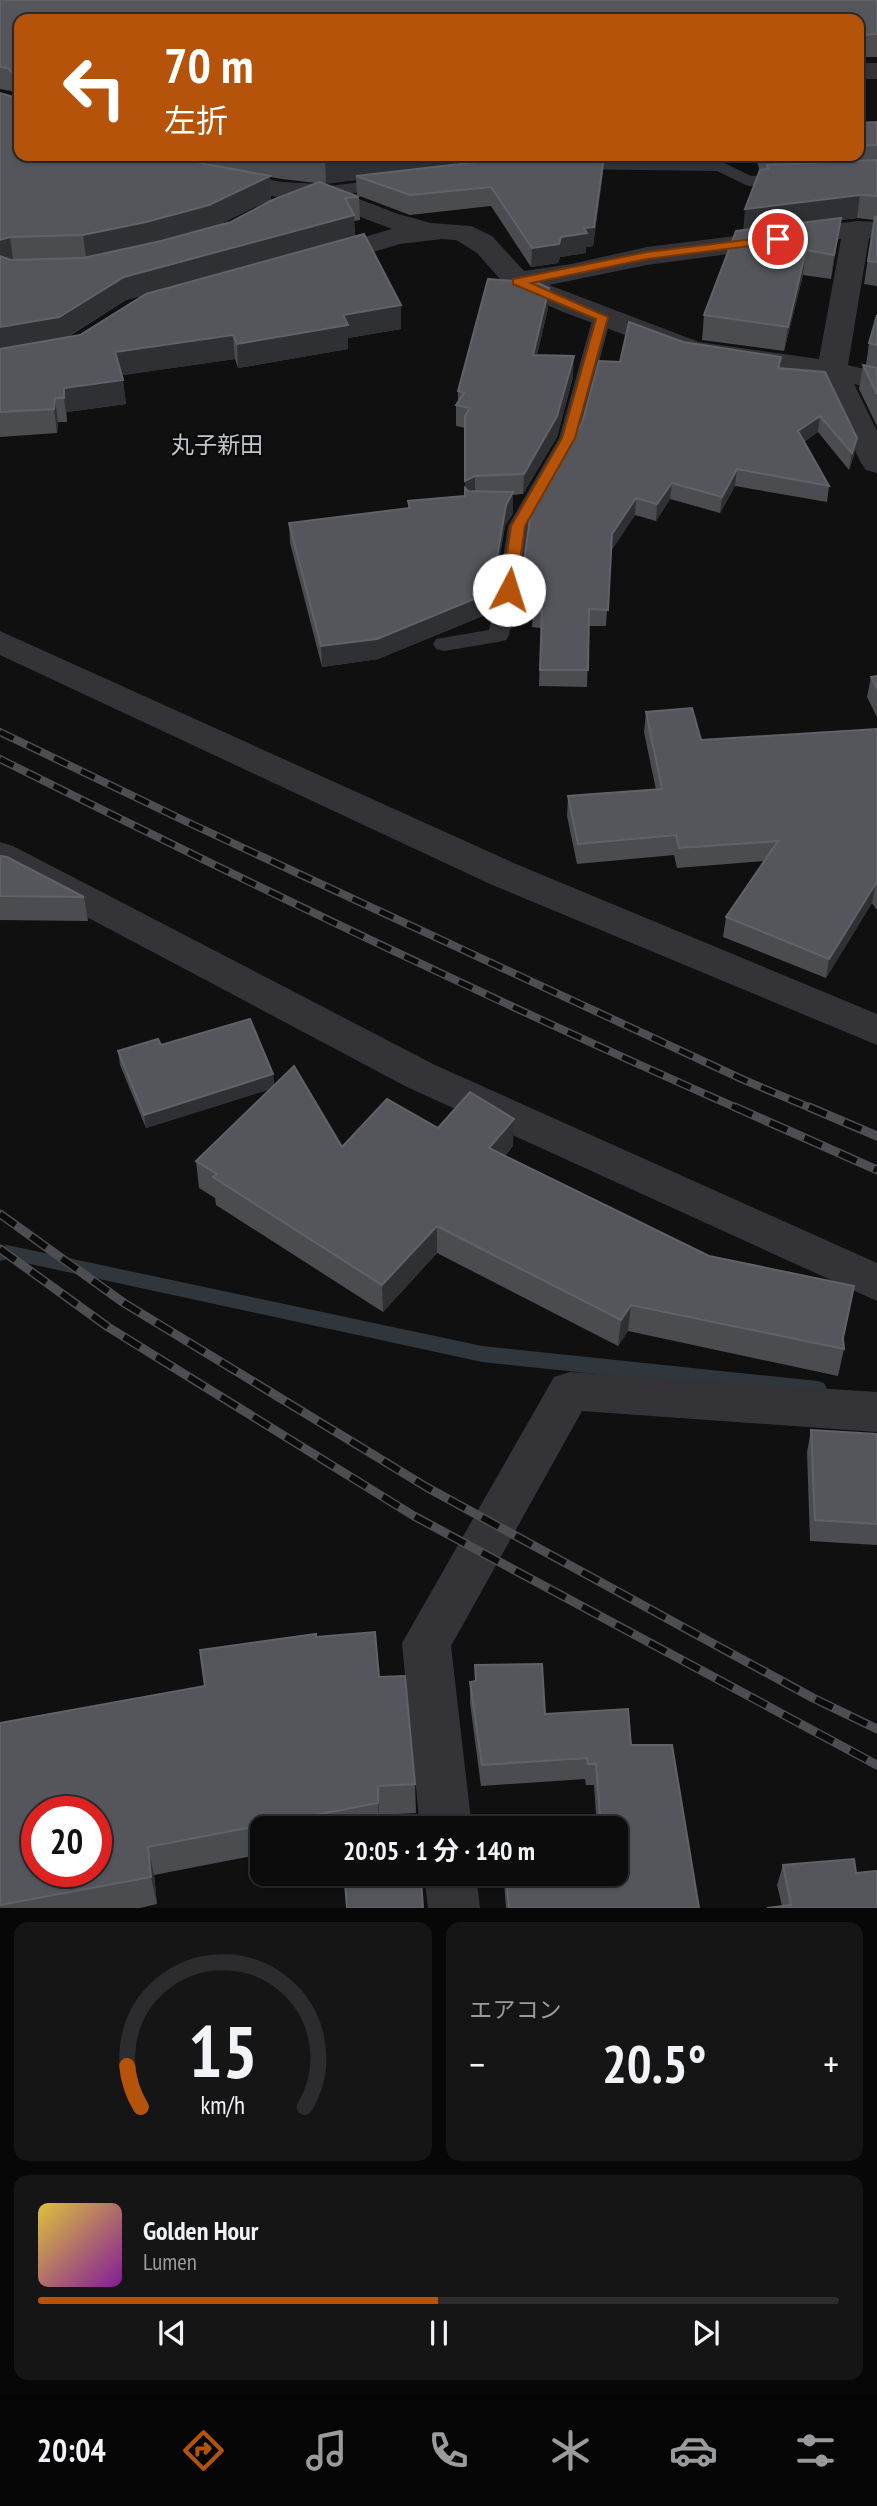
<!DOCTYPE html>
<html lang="ja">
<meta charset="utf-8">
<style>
body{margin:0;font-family:"PT Sans Narrow","Noto Sans JP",sans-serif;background:#151516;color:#f1f3f6;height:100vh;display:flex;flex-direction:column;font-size:26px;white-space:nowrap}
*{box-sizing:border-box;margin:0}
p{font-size:23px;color:#9a9b9d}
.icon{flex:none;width:38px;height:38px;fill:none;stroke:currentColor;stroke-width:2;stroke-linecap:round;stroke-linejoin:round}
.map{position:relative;height:1908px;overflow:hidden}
.drawer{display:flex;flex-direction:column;gap:14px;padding:14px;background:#070707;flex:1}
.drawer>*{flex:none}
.top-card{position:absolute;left:14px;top:14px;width:850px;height:147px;border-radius:14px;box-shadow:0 2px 5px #0004,0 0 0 2px #2c2c2e;background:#b45309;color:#fff;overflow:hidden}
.speed{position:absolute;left:21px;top:1796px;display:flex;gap:14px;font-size:35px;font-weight:700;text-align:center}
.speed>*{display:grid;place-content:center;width:91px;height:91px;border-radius:50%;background:#0c0c0d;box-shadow:0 2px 5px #0004,0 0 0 2px #2c2c2e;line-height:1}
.speed .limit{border:10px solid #d22;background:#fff;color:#111}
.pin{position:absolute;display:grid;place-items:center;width:60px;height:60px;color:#fff;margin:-30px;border:4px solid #fff;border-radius:50%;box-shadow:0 2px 7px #0007}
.me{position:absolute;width:77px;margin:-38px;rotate:5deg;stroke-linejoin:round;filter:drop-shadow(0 0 5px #0008)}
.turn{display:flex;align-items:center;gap:24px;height:147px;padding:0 35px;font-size:32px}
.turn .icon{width:91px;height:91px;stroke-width:2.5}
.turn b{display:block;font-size:49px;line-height:60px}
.big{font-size:52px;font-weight:700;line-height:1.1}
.drawer .card{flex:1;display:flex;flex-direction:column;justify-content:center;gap:10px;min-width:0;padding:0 24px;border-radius:14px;background:#151516}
.drawer .dial{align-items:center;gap:0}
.dial svg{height:182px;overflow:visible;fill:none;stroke:#2c2c2e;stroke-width:7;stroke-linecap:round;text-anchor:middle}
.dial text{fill:#f1f3f6;stroke:none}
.song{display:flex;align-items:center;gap:21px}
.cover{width:84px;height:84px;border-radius:10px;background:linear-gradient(135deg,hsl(50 70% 55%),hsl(290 70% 35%))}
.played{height:7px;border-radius:4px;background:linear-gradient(90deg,#b45309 50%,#2c2c2e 50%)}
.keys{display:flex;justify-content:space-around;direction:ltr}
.heat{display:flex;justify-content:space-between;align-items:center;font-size:38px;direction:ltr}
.drawer .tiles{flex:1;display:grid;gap:14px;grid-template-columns:1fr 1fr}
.card:last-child{grid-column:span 2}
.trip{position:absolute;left:250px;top:1816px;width:378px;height:70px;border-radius:14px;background:#0c0c0d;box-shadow:0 2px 5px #0004,0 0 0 2px #2c2c2e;font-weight:700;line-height:70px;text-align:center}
.tab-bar{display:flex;height:112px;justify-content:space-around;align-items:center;background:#050505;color:#9a9b9d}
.tab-bar .icon{width:49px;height:49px}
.tab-bar .active{color:#b45309}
.tab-bar b{font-size:32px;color:#f1f3f6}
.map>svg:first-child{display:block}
</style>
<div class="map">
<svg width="877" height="1908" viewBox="0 0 877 1908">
<rect width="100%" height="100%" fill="#101011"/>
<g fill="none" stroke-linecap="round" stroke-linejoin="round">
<path fill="#2f373c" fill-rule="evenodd" d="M7,1245L482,1346L818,1381L824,1383L827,1389L824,1395L818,1397L482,1362L7,1259L0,1261V1247Z"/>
<path fill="#343438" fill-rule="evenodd" d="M570,160L720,161L751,176L789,174L798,179L789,184L748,186L717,171L564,169L561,165Z
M388,179L394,180L397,184L394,188L320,197L311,192L320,187Z
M602,311L611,317L579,438L528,526L520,590L509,635L506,640L498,642L444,651L436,649L433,644L436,639L489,630L498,590L508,526L559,438L593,317Z"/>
<path fill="#343438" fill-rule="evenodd" d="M859,63H877V79H859Z
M126,156H162L175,161L282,182L320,184L398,214L431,223L471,226L492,236L524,271L571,264L647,247L857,221L877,222V238H869L848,365L877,372V390L854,384L877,431V473L866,470L861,463L820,377L682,356L563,312L507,287L477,253L456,240L442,239L400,244L319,268L309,265L305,259L309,253L392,229L316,200L282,198L158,174L129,162ZM841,239L819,359L699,342L549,285L647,265Z
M0,631L516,864L877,1014V1045L490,884L0,655Z
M0,842L13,846L435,1065L877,1263V1301L407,1087L0,871Z
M570,1372L877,1392V1432L582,1411L451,1646L472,1829H420L402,1643L554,1377Z
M424,1874H476L480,1908H428Z"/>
<defs>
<path id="rail-far1" d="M0,732L185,821L744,1080L813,1109
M0,759C244,881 489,999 739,1109"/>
<path id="rail" d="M735,1107L877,1170
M809,1107L877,1136
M0,1214L124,1303L428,1488L813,1698L877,1729
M0,1249L108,1327L414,1516L877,1765"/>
</defs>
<use href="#rail-far1" stroke="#4d4e52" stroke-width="8"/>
<use href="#rail" stroke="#4d4e52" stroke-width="9"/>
<use href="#rail-far1" stroke="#0b0b0c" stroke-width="5" stroke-dasharray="15" stroke-linecap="butt"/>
<use href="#rail" stroke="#0b0b0c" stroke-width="6" stroke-dasharray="19" stroke-linecap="butt"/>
</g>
<path fill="#4b4c50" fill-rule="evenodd" d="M0,0H877V57H859V19H19V156L195,162L243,171L173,156H605L604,157L603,172L593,246L586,247V253L560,257L558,263L531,267L491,206L410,215L357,195L356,180L324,183L359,197L360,220L354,221L355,237L401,329L348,338V349L238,368L235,359L122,375L126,404L67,412V422H58L57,433L0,437V93L17,98L11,91L0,89ZM270,177L282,179L316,183L231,222L216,226L271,199ZM141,296L80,335L68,337L126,300Z
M877,122V286L864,284L874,220L857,218L841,220L831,279L803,275L784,351L702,340L704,315L743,231L760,171L755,156H859V123Z
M549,288L548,308L537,355L573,377L557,437L523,494L513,495V513L505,526L490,613L378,659L322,667L290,543L289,523L408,509V501L465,496V428L456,426V405L458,402V391Z
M877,315V426L859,389L863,365H866L869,343Z
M683,342L781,357L780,368L857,438L854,455L849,470L818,432L804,442L829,486L827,502L735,486L720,513L670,499L656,521L635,515L611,551L606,626H589L587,687L539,686L541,628L532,627L535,595L520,601L521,584L620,362Z
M877,676V717L867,697L871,677Z
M646,712L701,740L877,729V910L872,903L826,978L723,937L726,917L764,861L677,868L674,855L577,864L567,816L568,796L656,790L644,732Z
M0,856L84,897L88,921L0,920Z
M161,1045L273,1074L274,1085L342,1147L438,1128L513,1146L505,1156L843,1338L844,1349L838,1376L628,1331L618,1346L437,1253L383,1312L216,1205L215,1198L199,1188L196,1161L270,1089L146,1128L120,1065L118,1051Z
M811,1430L877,1434V1545L810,1541L807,1452Z
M316,1637L379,1677L415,1784L416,1813L379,1815V1829H262V1854L154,1875L157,1904L140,1908H0V1723L205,1686Z
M475,1665L545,1714L631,1745L699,1908H506L504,1882V1874H616V1829H597L594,1785H586L585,1779L481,1786L470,1703V1682L475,1681Z
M783,1865L856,1873L877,1908L782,1906L777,1885Z"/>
<path fill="#2f3033" d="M367,156H528V160L356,176V180L326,184L325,160Z
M604,156L603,172L593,246L586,247V253L560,257L558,263L531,267L532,248L584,228Z
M270,176L271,199L211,229L148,245L86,258L83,235Z
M860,195L857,218L841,220L831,279L834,255L743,233L745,209Z
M354,215L355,238L126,300L62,340L0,352V327L124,277Z
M10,237L13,260L0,268V240Z
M806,250L803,275L784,351L788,327Z
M549,288L548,308L532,376L533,355Z
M401,305V329L348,338V349L238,368L237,344L343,315Z
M233,335L235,359L118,376L115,352Z
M574,356L573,377L557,437L523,494L524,474Z
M123,380L126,404L67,412V422L64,398V388Z
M55,398L58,422L57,433L54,409Z
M820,416L818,432L796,447L798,431Z
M857,438L854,455L849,470L852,453Z
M737,469L735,486L720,513L722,497Z
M475,476V496L465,501V481Z
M672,483L670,499L656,521L657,504Z
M513,492V513L505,526L490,613L378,659L322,667L321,646L506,505Z
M636,498L635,515L611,551L612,534Z
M537,577L536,594L520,601L521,584Z
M876,883L872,903L826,978L829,959Z
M273,1074L274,1088L146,1128L144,1115Z
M514,1119L513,1146L488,1176L489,1148Z
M437,1226V1253L383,1312L382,1285Z
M631,1305L628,1331L618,1346L621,1320Z
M378,1786L379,1815V1829L378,1803Z
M148,1847L154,1875L157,1904L151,1877Z"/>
<path fill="#54565b" stroke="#606268" stroke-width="2" fill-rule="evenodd" d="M0,0H877V34L859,35V19H19V156H169L195,162L270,176L209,205L146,222L83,235L10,237L0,240V93L17,98L18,79L8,68L0,67Z
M877,122V145L859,146V123Z
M279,156H367L325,160Z
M529,156H604L594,227L584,228L587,233L561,237L559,244L532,248L491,187L410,195L356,176Z
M877,160V196L860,195L745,209L760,170L768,169L767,165Z
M319,182L359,197L345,198L354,215L124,277L59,317L0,327V256L11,260L83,258L161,241L231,222L270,201Z
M877,216V262L868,261L875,217Z
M841,218L834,255L806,250L788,327L704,315L736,231Z
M364,234L401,305L343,315L348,325L237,344L233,335L115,352L123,380L64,388V398H55L54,409L0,412V349L80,335L146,294Z
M488,279L538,283L549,288L533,355L574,356L557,416L524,474L475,476L465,481V416L470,408L456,405L464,393L458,391Z
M877,315V345L869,343Z
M629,322L683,342L781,357L778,368L825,372L857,438L852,453L820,416L798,431L829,486L737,469L722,497L672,483L657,504L636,498L612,534L608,610L589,609L588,670H540L542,611H533L537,577L521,584L531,510L582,423L599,361L620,362Z
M863,365L877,368V394Z
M465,488L468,491L513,492L506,505L491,592L377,639L321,646L289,523L410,508L408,501L465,496Z
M877,676V689L871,677Z
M692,708L701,740L877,729V884L876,883L829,959L726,917L778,841L679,848L676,835L578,844L568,796L662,789L646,712Z
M0,856L7,857L84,897L0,896Z
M250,1019L273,1074L144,1115L118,1051L158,1039L161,1045Z
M294,1066L342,1147L387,1099L438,1128L470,1092L514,1119L489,1148L709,1256L854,1286L843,1338L844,1349L631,1305L621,1320L437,1226L382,1285L213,1177L217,1174L196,1161Z
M811,1430L877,1434V1524L815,1520Z
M375,1632L379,1677L405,1676L415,1784L378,1786V1803L148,1847L151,1877L0,1905V1723L205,1686L200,1650L316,1634V1637ZM37,1811H96V1871H37Z
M542,1664L545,1714L628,1709L631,1745H672L699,1908H509L506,1874H616V1829H601L596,1764H588L587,1758L482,1765L470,1682L476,1681L475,1665Z
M854,1859L856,1873L877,1871V1908H767L791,1905L783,1865Z
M421,1879L423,1908H347L345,1883Z"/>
<path fill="#b45309" stroke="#753606" stroke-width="2" d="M778,236L782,237V242L647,259L531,283L608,317L575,438L525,526L516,590L514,593H504L502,590L511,526L562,438L596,319L513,284V279L647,252Z"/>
<g text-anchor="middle" stroke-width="5" stroke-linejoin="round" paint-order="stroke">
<g font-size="23" fill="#c3c6cd" stroke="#0b0b0c">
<text x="217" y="453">丸子新田</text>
</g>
</g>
</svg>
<div class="speed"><div class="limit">20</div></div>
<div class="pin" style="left:778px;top:239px;background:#d93025"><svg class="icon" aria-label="arrive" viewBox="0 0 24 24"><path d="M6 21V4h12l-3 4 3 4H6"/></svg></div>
<svg class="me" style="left:509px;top:590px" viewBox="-20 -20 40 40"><circle r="19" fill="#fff"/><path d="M0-13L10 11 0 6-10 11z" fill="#b45309"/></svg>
<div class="trip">20:05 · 1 分 · 140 m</div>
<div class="top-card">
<div class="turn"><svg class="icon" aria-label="left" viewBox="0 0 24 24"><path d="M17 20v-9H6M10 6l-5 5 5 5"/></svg><div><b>70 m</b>左折</div></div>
</div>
</div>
<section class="drawer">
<div class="tiles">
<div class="card dial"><svg viewBox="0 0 100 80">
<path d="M14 69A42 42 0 1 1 86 69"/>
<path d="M14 69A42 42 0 0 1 8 51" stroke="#b45309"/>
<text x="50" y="56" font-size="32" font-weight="700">15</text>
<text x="50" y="72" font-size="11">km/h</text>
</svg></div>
<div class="card"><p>エアコン</p>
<div class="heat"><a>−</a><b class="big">20.5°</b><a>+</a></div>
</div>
<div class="card">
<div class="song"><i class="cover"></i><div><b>Golden Hour</b><p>Lumen</p></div></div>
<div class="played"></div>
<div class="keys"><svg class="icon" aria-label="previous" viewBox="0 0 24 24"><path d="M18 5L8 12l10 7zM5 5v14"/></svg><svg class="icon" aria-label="pause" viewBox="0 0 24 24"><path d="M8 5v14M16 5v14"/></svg><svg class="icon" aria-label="next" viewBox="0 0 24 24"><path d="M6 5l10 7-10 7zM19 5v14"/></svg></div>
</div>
</div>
</section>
<nav class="tab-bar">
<b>20:04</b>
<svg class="icon active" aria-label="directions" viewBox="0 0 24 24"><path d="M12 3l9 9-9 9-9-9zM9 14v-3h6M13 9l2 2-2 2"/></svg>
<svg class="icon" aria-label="music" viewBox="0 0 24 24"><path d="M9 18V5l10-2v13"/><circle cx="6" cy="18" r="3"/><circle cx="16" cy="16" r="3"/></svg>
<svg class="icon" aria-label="phone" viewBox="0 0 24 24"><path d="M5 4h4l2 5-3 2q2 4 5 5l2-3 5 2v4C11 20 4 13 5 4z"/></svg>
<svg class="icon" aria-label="climate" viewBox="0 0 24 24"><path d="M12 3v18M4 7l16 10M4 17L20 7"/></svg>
<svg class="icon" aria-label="car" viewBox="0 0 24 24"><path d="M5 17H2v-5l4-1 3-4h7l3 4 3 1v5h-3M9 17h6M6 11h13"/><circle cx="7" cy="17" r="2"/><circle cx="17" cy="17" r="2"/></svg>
<svg class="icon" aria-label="filters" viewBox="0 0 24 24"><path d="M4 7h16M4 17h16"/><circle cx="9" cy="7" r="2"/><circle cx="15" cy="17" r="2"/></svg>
</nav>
